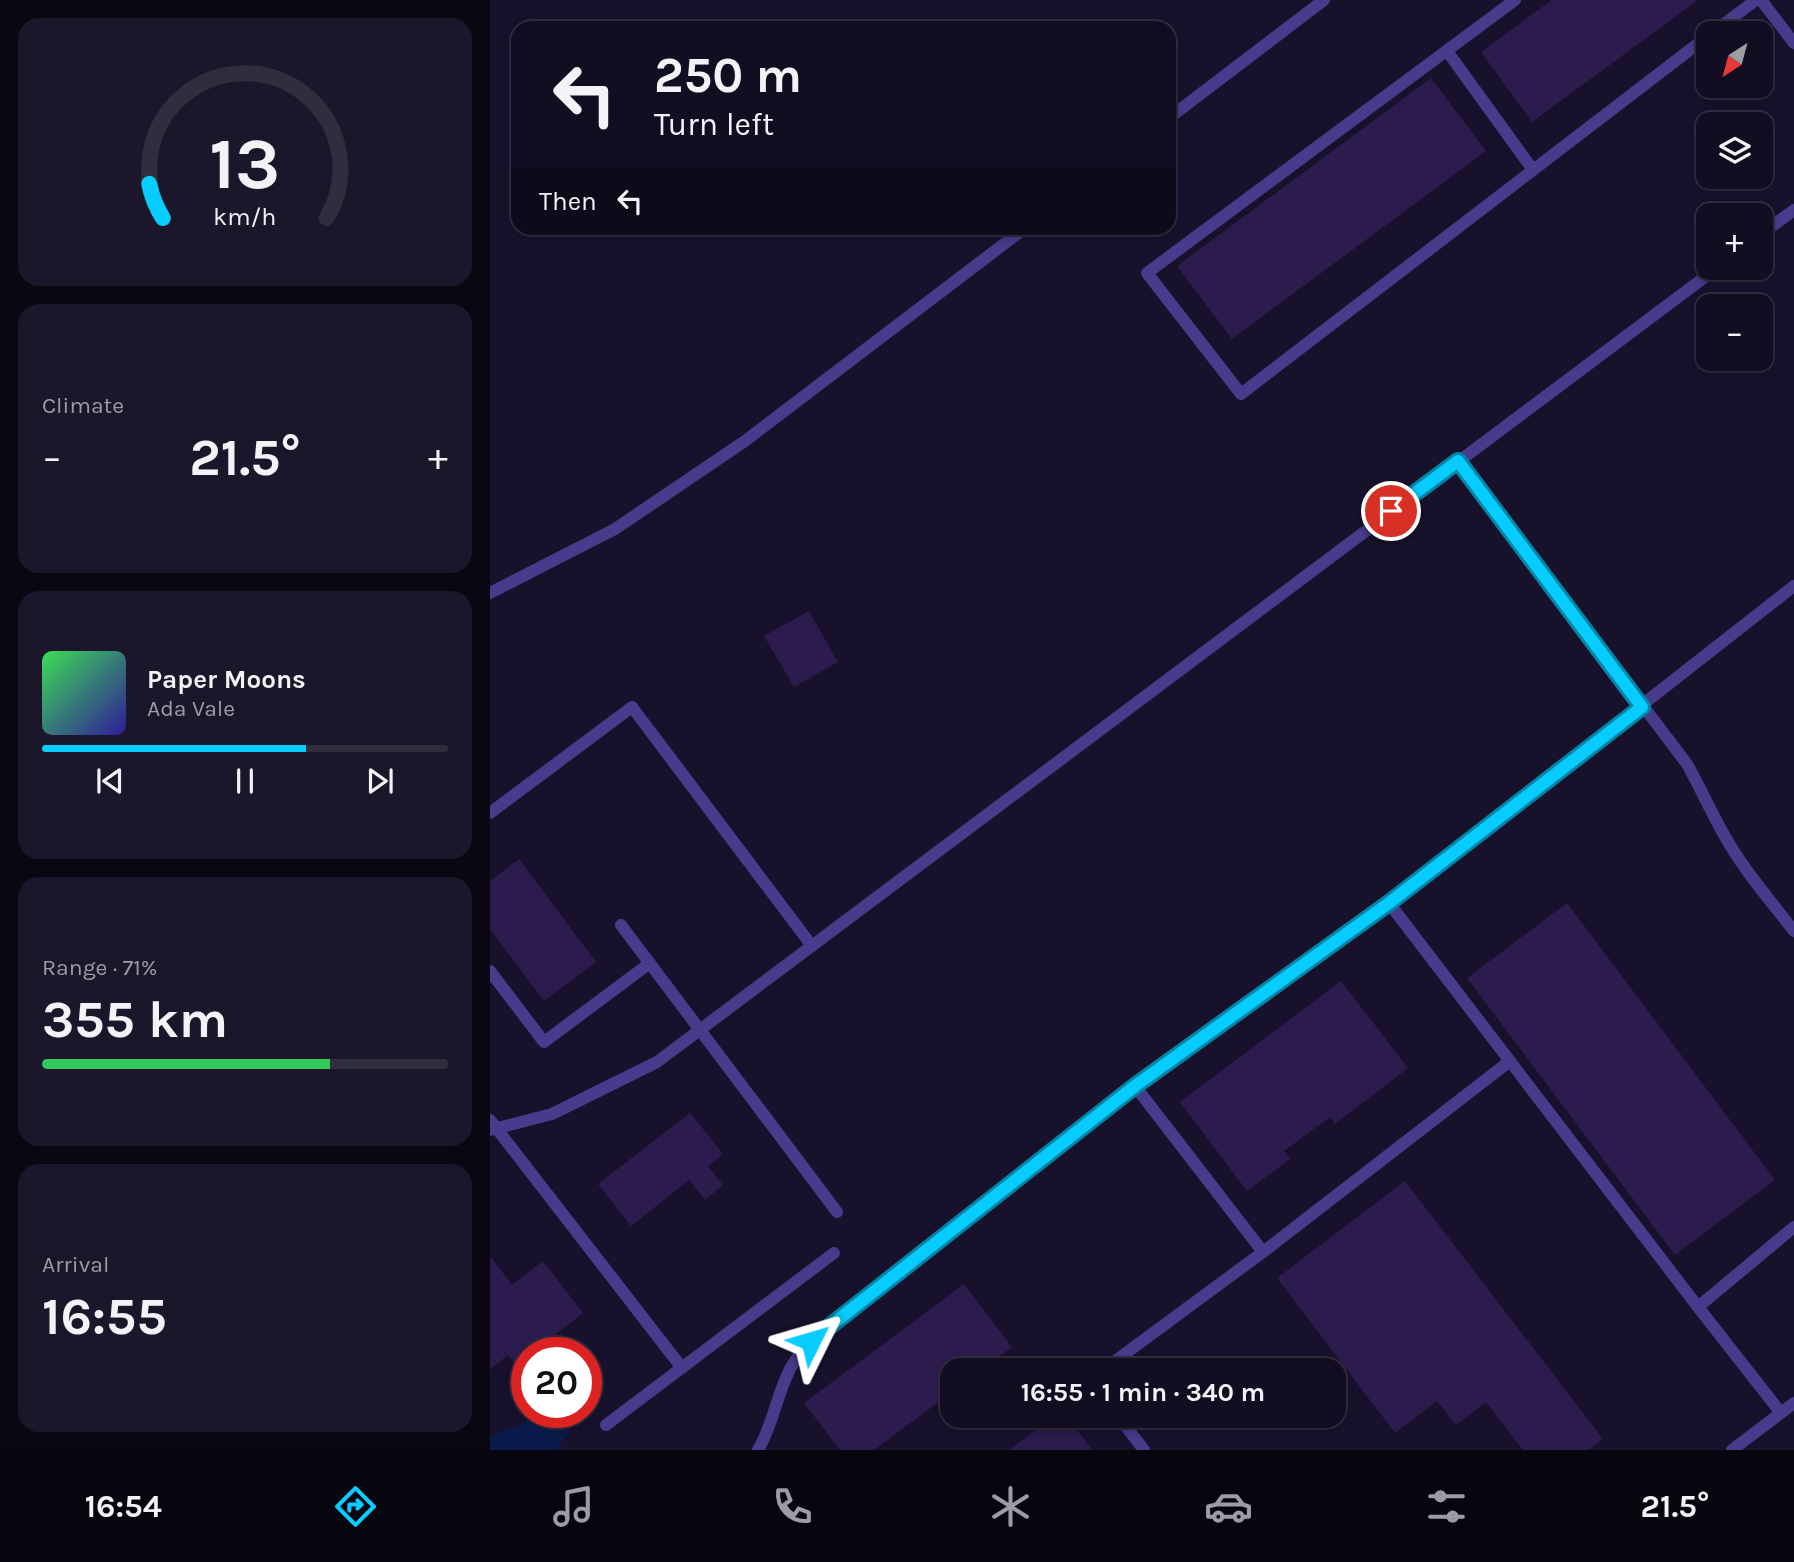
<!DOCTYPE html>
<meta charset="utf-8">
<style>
body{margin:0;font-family:Karla,sans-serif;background:#1b162a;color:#f1f3f6;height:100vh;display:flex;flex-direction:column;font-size:26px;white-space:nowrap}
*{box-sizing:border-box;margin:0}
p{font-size:23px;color:#9c9ca5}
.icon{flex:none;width:38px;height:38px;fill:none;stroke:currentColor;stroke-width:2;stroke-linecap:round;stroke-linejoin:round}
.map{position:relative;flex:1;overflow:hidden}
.drawer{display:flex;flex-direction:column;gap:18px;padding:18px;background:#0a0712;width:490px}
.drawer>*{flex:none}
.top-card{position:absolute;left:21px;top:21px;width:665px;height:214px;border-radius:21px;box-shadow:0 4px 10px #0003,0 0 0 2px #312d3f;background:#120d21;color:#f1f3f6;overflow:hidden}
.needle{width:46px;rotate:216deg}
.fabs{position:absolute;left:1206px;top:21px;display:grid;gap:14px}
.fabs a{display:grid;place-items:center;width:77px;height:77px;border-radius:14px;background:#120d21;box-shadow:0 4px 10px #0003,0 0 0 2px #312d3f;font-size:35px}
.speed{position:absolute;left:21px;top:1337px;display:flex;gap:14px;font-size:35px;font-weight:700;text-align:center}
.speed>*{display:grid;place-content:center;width:91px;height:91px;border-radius:50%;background:#120d21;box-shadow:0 4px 10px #0003,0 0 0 2px #312d3f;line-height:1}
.speed .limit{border:10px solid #d22;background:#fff;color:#111}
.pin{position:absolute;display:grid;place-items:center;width:60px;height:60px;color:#fff;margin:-30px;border:4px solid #fff;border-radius:50%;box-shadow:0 2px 7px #0007}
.me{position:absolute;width:77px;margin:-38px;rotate:50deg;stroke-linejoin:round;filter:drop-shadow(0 0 5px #0008)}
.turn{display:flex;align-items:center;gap:24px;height:147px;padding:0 28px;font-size:32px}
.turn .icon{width:91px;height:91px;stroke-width:2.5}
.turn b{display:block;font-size:49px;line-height:60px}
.then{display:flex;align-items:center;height:66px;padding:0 28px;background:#0003;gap:14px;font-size:26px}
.big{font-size:52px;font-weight:700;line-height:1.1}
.drawer .card{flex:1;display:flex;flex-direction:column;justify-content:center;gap:10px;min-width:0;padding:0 24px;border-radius:21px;background:#1b162a}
.drawer .dial{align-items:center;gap:0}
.dial svg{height:182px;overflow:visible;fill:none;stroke:#312d3f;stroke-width:7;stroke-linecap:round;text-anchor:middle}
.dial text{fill:#f1f3f6;stroke:none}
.song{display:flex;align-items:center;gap:21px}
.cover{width:84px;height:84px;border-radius:10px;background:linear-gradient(135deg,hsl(130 70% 55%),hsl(250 70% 35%))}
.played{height:7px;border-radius:4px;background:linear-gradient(90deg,#07ccff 65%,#312d3f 65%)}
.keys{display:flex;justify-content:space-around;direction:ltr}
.heat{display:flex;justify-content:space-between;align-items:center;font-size:38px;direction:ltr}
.charge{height:10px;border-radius:5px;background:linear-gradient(90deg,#34c759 71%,#312d3f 0)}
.trip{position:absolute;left:450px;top:1358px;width:406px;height:70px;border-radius:21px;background:#120d21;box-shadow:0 4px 10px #0003,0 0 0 2px #312d3f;font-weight:700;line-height:70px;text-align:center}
.menu{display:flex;height:112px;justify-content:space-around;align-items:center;background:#07050d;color:#9c9ca5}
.menu .icon{width:49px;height:49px}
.menu .selected{color:#07ccff}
.menu b{font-size:32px;color:#f1f3f6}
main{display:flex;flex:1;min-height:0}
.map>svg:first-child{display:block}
</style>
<main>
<section class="drawer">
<div class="card dial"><svg viewBox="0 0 100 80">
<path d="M14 69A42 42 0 1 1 86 69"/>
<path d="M14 69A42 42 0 0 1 8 54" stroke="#07ccff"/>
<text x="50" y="56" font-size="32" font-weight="700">13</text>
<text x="50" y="72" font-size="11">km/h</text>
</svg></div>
<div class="card"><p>Climate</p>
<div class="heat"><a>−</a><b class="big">21.5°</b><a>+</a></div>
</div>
<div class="card">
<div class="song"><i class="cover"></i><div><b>Paper Moons</b><p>Ada Vale</p></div></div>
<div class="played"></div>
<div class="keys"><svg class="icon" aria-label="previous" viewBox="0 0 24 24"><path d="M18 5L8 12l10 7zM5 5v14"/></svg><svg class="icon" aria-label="pause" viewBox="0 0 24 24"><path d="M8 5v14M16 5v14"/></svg><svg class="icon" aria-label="next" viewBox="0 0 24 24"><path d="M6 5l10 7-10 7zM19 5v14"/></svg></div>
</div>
<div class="card"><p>Range · 71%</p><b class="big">355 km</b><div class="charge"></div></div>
<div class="card"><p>Arrival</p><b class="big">16:55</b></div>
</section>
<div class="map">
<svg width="1304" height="1450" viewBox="0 0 1304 1450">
<rect width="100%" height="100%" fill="#18112c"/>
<path fill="#0a1b4b" d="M56,1412H69L80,1432L66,1450H0V1437Z"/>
<path fill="#2b1c4d" d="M1062,0H1208L1042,122L991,52Z
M941,78L996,151L742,339L687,266Z
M319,611L348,662L304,687L274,636Z
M29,859L106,962L54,1001L0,929V881Z
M1077,903L1285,1180L1185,1255L977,978Z
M851,981L918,1068L845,1124L840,1117L794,1151L800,1159L757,1191L690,1102Z
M200,1113L233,1154L218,1166L233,1185L215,1200L199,1180L141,1226L108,1184Z
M915,1181L1113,1439L1099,1450H1033L996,1402L966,1425L947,1401L905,1433L787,1278Z
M0,1256L22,1285L53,1261L93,1313L42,1353H37V1357L26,1365L18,1355L0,1369Z
M474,1284L522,1347L491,1370H462V1392L384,1450H350L314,1403Z
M564,1416H577L602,1450H519Z"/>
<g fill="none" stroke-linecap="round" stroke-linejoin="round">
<path stroke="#473b8b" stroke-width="12" d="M1025,0L657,273L751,394L1218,36
M1271,0L1304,43
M1222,33L1266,0
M957,51L1043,170
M679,118L834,0
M1270,235L1304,210
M968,461L1197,764C1210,787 1220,810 1233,833C1252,868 1279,899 1304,931
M0,593L125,529L255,441L535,228
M0,813L142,707L322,946
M899,903L1208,1307L1291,1413
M131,925L347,1212
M0,971L54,1042L160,963
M645,1086L773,1252
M0,1120L192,1368
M0,1130L62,1114L167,1062L1227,268
M1208,1307L1304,1227
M613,1370L773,1252L1020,1061
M628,1416L654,1450
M116,1425L344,1253
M268,1450C284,1424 288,1387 303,1364C314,1345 333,1331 349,1317L645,1086L899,903L1304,586
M1242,1450L1304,1403"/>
</g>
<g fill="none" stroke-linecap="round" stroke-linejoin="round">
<defs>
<path id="route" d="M321,1341L645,1086L899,903L1152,707L968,461L901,511"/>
</defs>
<use href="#route" stroke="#0585a6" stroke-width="18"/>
<use href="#route" stroke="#07ccff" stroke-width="12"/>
</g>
</svg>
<div class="fabs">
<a><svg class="needle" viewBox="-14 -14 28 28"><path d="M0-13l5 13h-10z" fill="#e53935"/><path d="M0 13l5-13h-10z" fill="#9c9ca5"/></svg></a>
<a><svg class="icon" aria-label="layers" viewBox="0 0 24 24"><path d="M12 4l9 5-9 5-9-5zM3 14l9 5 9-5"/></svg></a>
<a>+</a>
<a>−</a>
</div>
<div class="speed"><div class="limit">20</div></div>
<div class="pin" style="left:901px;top:511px;background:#d93025"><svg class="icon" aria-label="arrive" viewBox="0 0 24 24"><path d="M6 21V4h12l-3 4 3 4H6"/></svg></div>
<svg class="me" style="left:321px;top:1341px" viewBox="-20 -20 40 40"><path d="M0-17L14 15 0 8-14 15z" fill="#07ccff" stroke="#fff" stroke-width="4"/></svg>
<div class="trip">16:55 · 1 min · 340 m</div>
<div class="top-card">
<div class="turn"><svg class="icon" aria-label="left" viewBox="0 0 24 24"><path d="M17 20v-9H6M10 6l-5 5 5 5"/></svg><div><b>250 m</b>Turn left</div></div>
<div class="then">Then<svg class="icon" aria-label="left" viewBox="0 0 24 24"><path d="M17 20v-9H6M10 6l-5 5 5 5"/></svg></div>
</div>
</div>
</main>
<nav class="menu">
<b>16:54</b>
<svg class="icon selected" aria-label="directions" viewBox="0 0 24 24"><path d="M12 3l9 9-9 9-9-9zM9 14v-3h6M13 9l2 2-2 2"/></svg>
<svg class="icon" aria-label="music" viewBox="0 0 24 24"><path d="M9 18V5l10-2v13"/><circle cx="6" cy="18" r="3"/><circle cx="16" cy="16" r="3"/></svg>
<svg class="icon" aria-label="phone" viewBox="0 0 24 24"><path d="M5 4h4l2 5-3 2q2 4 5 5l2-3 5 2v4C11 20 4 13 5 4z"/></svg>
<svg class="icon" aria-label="climate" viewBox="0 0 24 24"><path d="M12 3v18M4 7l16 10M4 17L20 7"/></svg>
<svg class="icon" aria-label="car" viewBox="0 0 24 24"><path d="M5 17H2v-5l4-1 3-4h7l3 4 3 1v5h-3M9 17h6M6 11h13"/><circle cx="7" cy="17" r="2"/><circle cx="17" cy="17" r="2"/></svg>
<svg class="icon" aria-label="filters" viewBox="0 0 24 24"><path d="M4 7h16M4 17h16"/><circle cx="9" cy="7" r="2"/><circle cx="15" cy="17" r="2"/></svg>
<b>21.5°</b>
</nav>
